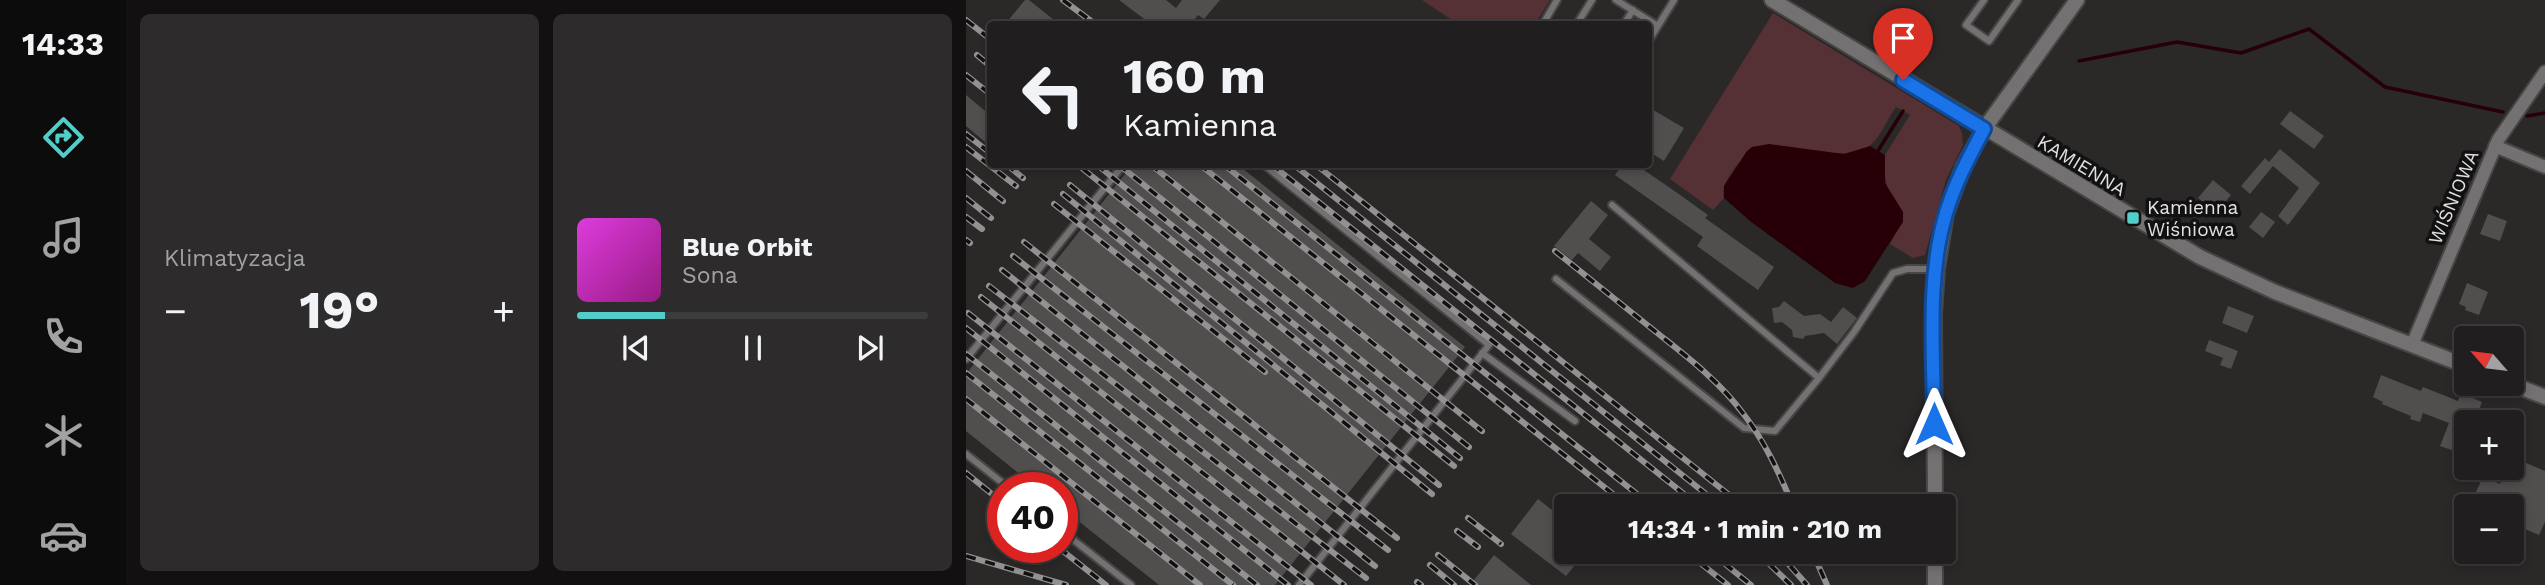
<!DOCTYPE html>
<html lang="pl">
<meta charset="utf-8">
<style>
body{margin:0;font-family:"Work Sans",sans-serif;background:#2d2b2b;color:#f1f3f6;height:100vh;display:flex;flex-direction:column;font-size:26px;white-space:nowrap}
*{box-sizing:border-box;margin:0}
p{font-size:23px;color:#a2a2a4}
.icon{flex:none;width:38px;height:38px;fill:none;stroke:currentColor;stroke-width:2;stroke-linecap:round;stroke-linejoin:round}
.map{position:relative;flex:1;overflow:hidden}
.drawer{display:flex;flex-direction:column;gap:14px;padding:14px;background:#121010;width:840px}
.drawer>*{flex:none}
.banner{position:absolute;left:21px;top:21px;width:665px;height:147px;border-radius:7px;box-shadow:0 4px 10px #0003,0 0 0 2px #3d3c3c;background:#201e1e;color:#f1f3f6;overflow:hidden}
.needle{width:46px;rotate:298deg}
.buttons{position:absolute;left:1488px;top:326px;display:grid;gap:14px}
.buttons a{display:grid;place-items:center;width:70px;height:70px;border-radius:7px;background:#201e1e;box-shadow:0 4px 10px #0003,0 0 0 2px #3d3c3c;font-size:35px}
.speed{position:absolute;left:21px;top:472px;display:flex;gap:14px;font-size:35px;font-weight:700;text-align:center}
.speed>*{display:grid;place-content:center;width:91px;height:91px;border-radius:50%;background:#201e1e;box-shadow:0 4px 10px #0003,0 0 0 2px #3d3c3c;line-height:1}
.speed .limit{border:10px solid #d22;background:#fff;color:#111}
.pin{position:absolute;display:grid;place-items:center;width:60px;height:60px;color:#fff;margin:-72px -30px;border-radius:50% 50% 50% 0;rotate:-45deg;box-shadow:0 0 7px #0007}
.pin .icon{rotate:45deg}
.me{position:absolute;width:77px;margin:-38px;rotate:0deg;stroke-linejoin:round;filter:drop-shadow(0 0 5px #0008)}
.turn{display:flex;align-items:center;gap:24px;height:147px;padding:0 21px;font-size:32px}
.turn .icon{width:91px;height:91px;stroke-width:2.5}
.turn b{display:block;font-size:49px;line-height:60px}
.big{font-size:52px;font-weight:700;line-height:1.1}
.drawer .card{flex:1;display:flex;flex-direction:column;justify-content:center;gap:10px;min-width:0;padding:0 24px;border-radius:10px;background:#2d2b2b}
.song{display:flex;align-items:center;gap:21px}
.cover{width:84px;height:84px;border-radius:10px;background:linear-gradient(135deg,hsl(300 70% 55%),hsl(310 70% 35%))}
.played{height:7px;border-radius:4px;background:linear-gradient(90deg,#53cdc9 25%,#3d3c3c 25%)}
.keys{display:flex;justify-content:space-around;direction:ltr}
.heat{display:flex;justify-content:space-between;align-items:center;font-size:38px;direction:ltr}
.drawer .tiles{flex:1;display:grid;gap:14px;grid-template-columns:repeat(2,1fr)}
.trip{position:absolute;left:588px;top:494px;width:402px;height:70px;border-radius:7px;background:#201e1e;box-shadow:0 4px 10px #0003,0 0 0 2px #3d3c3c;font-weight:700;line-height:70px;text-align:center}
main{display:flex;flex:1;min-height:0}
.tab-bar{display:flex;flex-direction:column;width:126px;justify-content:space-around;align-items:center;background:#0d0c0c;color:#a2a2a4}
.tab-bar .icon{width:49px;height:49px}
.tab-bar .active{color:#53cdc9}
.tab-bar b{font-size:32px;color:#f1f3f6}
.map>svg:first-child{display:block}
</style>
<main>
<nav class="tab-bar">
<b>14:33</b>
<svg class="icon active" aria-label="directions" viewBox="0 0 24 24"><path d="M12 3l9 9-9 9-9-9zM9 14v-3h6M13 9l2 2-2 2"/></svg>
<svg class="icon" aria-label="music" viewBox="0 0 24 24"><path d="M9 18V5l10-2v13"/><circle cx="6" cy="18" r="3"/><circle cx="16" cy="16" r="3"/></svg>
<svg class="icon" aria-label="phone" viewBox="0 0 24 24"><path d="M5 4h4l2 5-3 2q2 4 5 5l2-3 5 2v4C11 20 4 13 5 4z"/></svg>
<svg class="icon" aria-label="climate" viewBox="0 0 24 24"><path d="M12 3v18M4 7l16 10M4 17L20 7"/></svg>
<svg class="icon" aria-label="car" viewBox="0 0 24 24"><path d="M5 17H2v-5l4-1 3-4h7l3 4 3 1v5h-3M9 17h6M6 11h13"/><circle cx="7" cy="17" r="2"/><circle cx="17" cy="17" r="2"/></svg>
</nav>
<section class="drawer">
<div class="tiles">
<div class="card"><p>Klimatyzacja</p>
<div class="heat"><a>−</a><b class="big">19°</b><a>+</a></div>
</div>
<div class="card">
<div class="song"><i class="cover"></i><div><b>Blue Orbit</b><p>Sona</p></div></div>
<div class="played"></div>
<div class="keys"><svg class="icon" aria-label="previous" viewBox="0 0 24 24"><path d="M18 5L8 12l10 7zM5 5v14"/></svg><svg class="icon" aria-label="pause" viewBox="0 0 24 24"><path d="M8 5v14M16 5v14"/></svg><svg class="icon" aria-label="next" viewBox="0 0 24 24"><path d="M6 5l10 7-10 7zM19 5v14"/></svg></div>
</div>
</div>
</section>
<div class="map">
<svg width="1579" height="585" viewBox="0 0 1579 585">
<rect width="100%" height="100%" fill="#2b2828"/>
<path fill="#553035" d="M456,0H584L569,24H492Z
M807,13L993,126L996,133L997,145L980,180L959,255L947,258L924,244C942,216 912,187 919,155L944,115L930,107C921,119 912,144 898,149C852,168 802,119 768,169C762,178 755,187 758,198L747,210L704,179Z"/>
<path fill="#260006" d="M803,144L878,154L904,146L919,155V183L937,212V222L899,281L887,288L869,283L784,221L758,198V186L781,151L786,147Z"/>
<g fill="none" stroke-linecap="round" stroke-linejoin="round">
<path stroke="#260006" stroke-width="3.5" d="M1113,61L1211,42L1275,53L1343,29L1419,87L1537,112
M1561,116L1579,113
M910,154L937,111"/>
</g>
<path fill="#514e4e" d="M59,0H63L93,24H39Z
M153,0H200L210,8L216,0H254L238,19L232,15L225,24H185Z
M0,95L24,115V146L0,126Z
M682,107L718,128L698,161L682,151Z
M1324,111L1358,136L1348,149L1314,124Z
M1314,149L1354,183L1322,225L1312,216L1333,188L1307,166L1284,194L1275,186L1299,158L1303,162Z
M167,164H271L499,347L309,585H193L96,508V488H71L0,431V374Z
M657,164H669L710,192L742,215L739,218L808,267L792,290L731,246L737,237L649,175Z
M1247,180L1265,195L1250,213L1232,198Z
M625,201L642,215L623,239L645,257L634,271L612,253L606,260L588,246Z
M1295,212L1309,222L1297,238L1283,227Z
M1522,214L1541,221L1534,241L1514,234Z
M1501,283L1522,292L1513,315L1499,310L1500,307L1493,304Z
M818,301L838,316L854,314L865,322L877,307L891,318L871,344L858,333L839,336L837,339L827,337L826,330L816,322L808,323L806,308L813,307Z
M1262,306L1288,316L1281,333L1256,323Z
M1243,340L1272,351L1265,369L1254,365L1257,358L1239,351Z
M1415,375L1455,391L1457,387L1492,401L1495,393L1516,402L1509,421L1502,418L1493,441L1500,444V455L1474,446L1483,423L1457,413L1454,422L1444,419L1445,416L1416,404L1417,402L1407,397Z
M1553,460L1579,471V522L1573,535L1545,523L1551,506H1521L1523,500L1509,494L1517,477L1534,484L1541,467H1545V461L1552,464Z
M572,499L600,521V551H620L600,576L545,534Z
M528,555L565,585H504Z"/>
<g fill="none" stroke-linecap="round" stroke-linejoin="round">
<defs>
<path id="service" d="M650,0L692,26
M1018,0L1000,25L1023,41L1052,0
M577,24L591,0
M611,24L626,0
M658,24L667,10
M682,42L708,0
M297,164L523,345L333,585
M646,205L853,378L888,332L927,273L941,269H971
M590,279L778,428L809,431L853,378
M516,353L609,421
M0,359L158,164
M0,454L43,488
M96,531L165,585"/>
<path id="minor" d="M1529,146L1579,167
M1446,345L1532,140L1579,72"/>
<path id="tertiary" d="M806,0L1234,257L1309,292L1500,366
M1543,383L1579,397
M969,506L968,315L971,269L980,214L997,167L1018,129L1111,0
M969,551V585"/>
</defs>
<use href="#service" stroke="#484545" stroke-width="10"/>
<use href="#minor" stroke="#484545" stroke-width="16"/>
<use href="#tertiary" stroke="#484545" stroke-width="18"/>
<use href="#service" stroke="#737171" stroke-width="6"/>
<use href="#minor" stroke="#737171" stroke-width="12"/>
<use href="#tertiary" stroke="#737171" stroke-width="14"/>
<defs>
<path id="rail" d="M97,0L129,24
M0,20L24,39
M11,55L24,66
M0,75L24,94
M0,134L24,153
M0,147L50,186
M40,164L57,178
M130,164L494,458
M152,164L503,447
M184,164L516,431
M233,164L662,506
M257,164L686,506
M305,164L733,506
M327,164L755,506
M349,164L777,506
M117,169L488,466
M0,171L37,201
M104,185L473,485
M97,194L466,494
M0,198L25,218
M88,204L299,372
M0,217L16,229
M0,240L4,243
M58,242L431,538
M589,251C623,278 656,305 690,332C720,356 752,380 776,412C798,440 813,472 827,506
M47,256L422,550
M36,270L409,566
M23,286L400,578
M15,297L378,585
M2,313L345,585
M0,328L322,585
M0,354L291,585
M0,373L267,585
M0,399L234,585
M0,473L37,503
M502,518L535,544
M491,531L512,547
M93,548L140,585
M719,551L762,585
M743,551L785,585
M790,551L825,585
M811,551L841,585
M846,551L861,585
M472,555L509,585
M0,556L100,585
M464,565L488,585
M451,582L455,585"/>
</defs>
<use href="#rail" stroke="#939191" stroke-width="6"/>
<use href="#rail" stroke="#121111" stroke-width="3.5" stroke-dasharray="10" stroke-linecap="butt"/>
</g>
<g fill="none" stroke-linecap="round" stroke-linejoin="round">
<defs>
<path id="route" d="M937,80L1018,129C1003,157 989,183 980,213C960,279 968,355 968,424"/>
</defs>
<use href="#route" stroke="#114b97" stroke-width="18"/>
<use href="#route" stroke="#1a73e8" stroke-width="12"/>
</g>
<rect fill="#53cdc9" stroke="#121111" stroke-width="2.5" x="1160" y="211" width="14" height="14" rx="3.5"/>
<g text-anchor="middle" stroke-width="7" stroke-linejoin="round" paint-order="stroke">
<g font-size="19" fill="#e2e0e0" stroke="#121111">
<text transform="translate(1116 165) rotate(31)" y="7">KAMIENNA</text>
<text transform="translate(1487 197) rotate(-67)" y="7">WIŚNIOWA</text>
</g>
<g font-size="19" fill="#e2e0e0" stroke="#121111" text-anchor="start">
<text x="1181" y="214">Kamienna<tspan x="1181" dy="22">Wiśniowa</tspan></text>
</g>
</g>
</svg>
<div class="buttons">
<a><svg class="needle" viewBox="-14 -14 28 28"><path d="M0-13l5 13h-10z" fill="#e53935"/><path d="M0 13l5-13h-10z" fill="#a2a2a4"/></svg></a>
<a>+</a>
<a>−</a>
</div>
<div class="speed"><div class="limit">40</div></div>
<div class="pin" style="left:937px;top:80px;background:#d93025"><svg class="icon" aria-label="arrive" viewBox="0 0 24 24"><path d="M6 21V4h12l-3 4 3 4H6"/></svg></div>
<svg class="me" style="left:968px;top:424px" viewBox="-20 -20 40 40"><path d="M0-17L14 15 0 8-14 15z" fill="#1a73e8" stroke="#fff" stroke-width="4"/></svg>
<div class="trip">14:34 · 1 min · 210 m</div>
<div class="banner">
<div class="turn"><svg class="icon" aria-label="left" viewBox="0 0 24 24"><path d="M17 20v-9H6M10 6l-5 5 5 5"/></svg><div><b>160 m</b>Kamienna</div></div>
</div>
</div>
</main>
